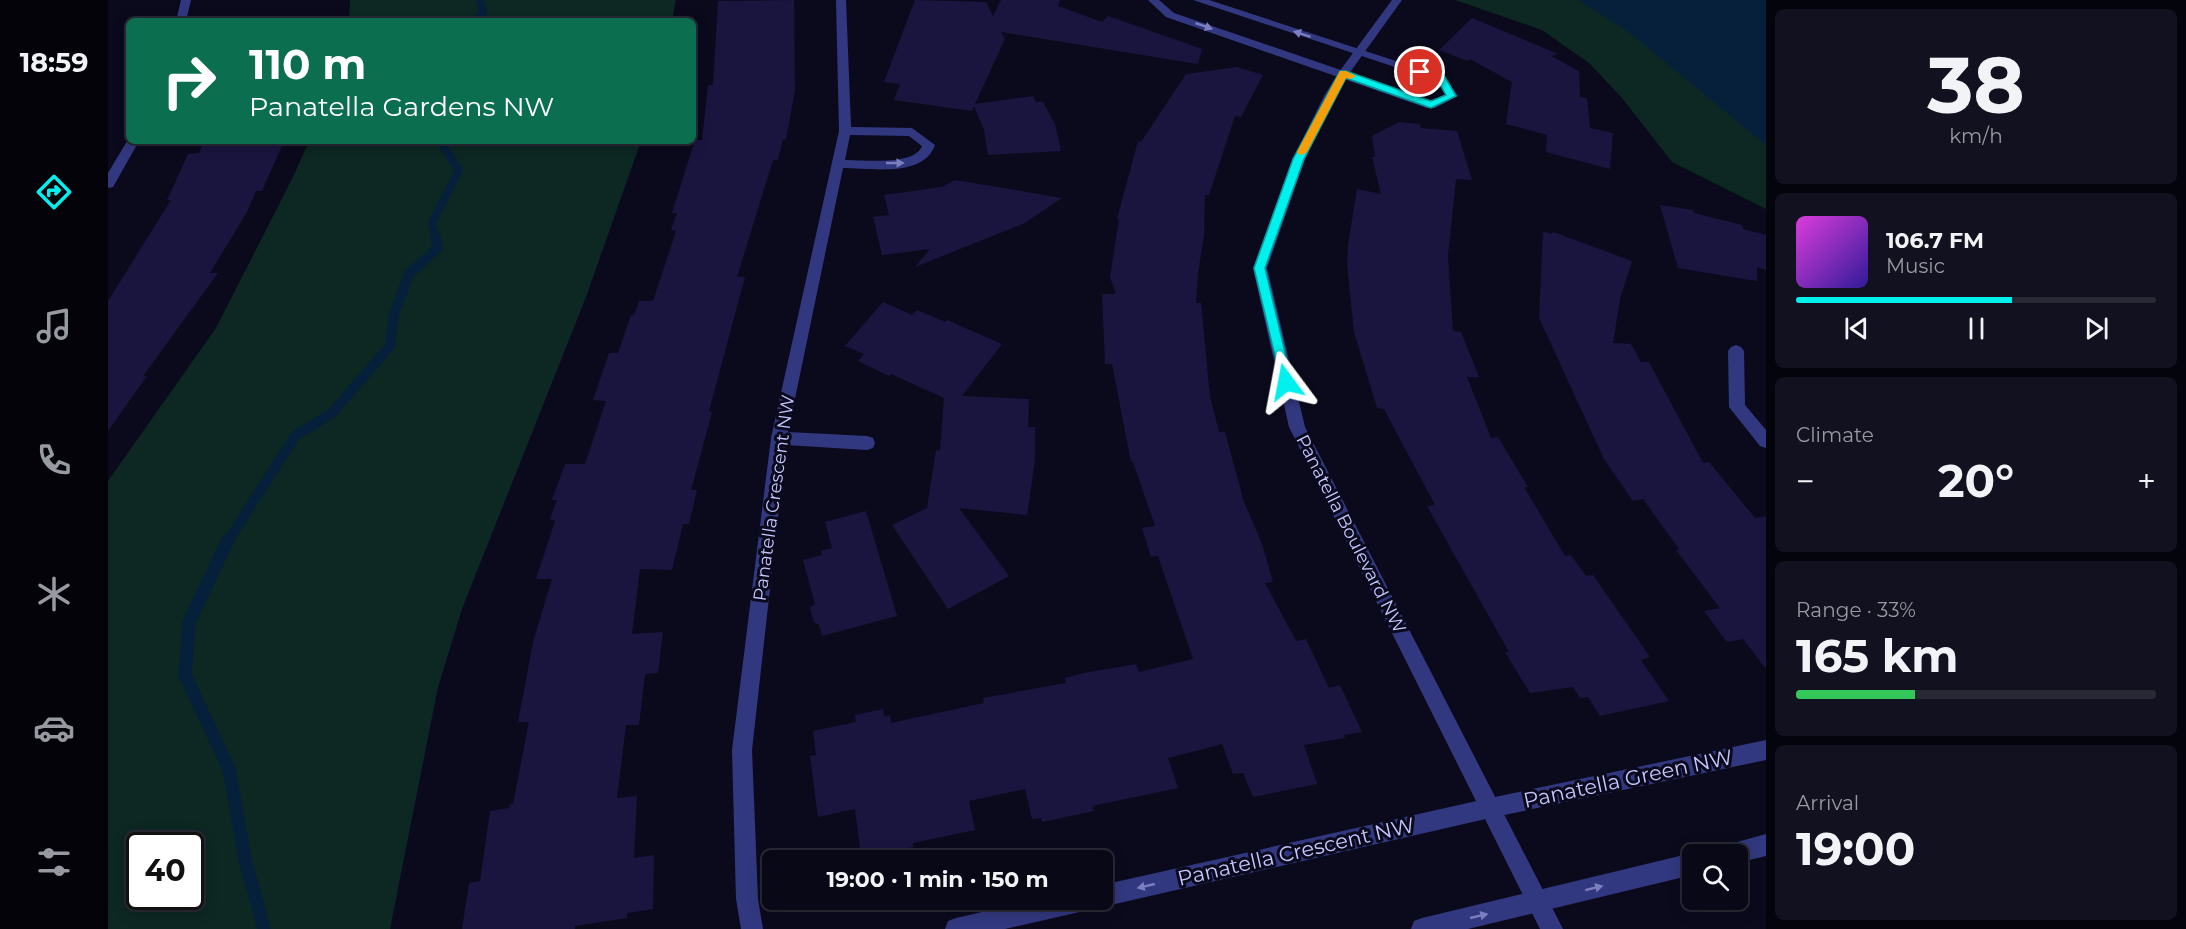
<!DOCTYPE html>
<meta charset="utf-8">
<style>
body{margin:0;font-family:Montserrat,sans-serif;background:#11111f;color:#f1f3f6;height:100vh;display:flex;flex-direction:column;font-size:22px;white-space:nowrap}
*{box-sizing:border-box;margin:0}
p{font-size:20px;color:#989aa1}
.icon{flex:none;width:33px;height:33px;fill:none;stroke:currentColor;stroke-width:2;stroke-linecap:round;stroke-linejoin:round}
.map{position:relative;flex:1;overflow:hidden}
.panel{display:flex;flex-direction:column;gap:9px;padding:9px;background:#04040c;width:420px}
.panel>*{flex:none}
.top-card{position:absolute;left:18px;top:18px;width:570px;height:126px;border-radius:9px;box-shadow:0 3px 15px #0003,0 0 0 2px #292935;background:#0b6e4f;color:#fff;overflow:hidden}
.tools{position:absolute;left:1574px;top:844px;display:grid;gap:12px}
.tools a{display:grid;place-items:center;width:66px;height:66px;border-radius:9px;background:#080816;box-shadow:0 3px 15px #0003,0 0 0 2px #292935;font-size:30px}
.speed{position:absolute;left:18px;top:832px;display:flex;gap:12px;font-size:30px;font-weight:700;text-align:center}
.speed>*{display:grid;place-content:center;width:78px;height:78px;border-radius:50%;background:#080816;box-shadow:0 3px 15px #0003,0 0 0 2px #292935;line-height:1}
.speed .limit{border:3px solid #111;border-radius:9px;background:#fff;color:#111}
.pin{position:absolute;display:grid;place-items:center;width:51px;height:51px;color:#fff;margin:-26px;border:3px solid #fff;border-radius:50%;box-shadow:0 2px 6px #0007}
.me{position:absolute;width:66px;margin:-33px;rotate:347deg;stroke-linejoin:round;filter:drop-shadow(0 0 4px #0008)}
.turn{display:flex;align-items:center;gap:21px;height:126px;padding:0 24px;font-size:27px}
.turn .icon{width:78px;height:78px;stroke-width:2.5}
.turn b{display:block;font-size:42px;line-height:51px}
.big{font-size:45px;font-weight:700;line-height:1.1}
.panel .widget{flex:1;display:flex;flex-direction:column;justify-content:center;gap:9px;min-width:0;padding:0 21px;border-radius:9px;background:#11111f}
.panel .dial{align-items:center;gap:0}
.dial b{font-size:78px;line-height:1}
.song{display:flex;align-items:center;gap:18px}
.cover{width:72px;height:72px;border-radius:9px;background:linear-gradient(135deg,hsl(300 70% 55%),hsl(250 70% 35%))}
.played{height:6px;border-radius:3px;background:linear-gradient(90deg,#00f1ed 60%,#292935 60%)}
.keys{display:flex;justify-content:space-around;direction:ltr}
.heat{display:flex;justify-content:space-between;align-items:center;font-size:33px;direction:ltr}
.charge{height:9px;border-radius:4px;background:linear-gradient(90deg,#34c759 33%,#292935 0)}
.trip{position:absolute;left:654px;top:850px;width:351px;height:60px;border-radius:9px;background:#080816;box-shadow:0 3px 15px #0003,0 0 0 2px #292935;font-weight:700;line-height:60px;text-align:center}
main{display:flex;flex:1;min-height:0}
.tab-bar{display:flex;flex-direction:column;width:108px;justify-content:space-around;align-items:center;background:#030309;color:#989aa1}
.tab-bar .icon{width:42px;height:42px}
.tab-bar .active{color:#00f1ed}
.tab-bar b{font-size:27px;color:#f1f3f6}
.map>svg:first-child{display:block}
</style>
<main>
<nav class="tab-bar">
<b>18:59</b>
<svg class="icon active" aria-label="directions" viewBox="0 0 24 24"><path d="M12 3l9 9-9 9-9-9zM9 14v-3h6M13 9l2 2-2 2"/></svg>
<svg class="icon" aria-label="music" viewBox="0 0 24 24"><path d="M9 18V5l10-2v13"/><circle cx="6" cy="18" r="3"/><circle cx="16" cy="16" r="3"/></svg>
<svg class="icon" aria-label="phone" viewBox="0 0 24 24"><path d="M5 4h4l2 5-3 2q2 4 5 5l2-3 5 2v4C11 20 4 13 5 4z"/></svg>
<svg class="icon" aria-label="climate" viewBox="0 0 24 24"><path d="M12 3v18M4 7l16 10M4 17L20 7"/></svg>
<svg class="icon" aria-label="car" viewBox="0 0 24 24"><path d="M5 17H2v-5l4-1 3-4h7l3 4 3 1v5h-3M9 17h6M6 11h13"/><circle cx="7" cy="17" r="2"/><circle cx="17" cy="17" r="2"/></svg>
<svg class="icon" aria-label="filters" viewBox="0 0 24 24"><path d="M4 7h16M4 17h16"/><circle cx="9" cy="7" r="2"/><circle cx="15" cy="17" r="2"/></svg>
</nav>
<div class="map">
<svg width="1658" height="929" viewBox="0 0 1658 929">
<rect width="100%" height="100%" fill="#0b0a1d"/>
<path fill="#0d2723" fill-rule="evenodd" d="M242,0H568L564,21H241Z
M1347,0H1658V209L1564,162L1514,98L1481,63L1434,30Z
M201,141H533L478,297L354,609L330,687L282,929H0V481L108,328L185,177ZM32,846H82V897H32Z"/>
<path fill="#061f3b" d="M1471,0H1658V145L1522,33Z"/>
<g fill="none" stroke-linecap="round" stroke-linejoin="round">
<path stroke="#061f3b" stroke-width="8" d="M368,21L375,12L372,0
M328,238L324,223L351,170L332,141"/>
<path stroke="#061f3b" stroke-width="10" d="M120,541L187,436L224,413L282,346L286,314L301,274L330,248L327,236"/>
<path stroke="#061f3b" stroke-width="13" d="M120,540L81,622L77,675L121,769L137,859L156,929"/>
</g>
<path fill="#19153f" d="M686,0L687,90L678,139H675L670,160H665L629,277H637L601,411L604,412L583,490H589L581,524H575L564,570L532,569L524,634L555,632L550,673L537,674L531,725H518L509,798L529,796L526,858L546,855L545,909L519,913V918L467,926V929H354L361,883L372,881L382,811L401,808L402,804H405L421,722H410L425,642L444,579H428L447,521L442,519L449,500H444L457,464H477L498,401L485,400L501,353H510L523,315H526L531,301H545L568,231L563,230L569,213H564L587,140H594L600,85H605L610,1Z
M807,0L878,2L885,16L893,0H952L950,6L994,22L1000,16L1094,49L1090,64L893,32L897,39L867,104L925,96L928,102H935L947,124L953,151L880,155L876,130L866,106L864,111L786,100L792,84L776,82Z
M1364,18L1450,54L1443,56L1471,71L1472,97L1479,98L1482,128L1505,133L1502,169L1438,152L1439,135L1398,124L1404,82L1362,59L1360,61L1331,50Z
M1129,67L1155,75L1133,117L1127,116L1101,195H1097L1096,235L1090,273L1088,303H1093L1102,397L1111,432H1117L1136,502L1154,544L1165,582L1157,583L1188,641L1198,639L1221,688L1232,685L1254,732L1236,735L1237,738L1196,745L1209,784L1145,797L1135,773L1125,774L1114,744L1060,758L1070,788L984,806L986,811L934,822L933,818L924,819L917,789L861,801L867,830L805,843V847L753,857L747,809L710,817L702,756L708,755L705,731L748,722L747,715L775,709L776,717L782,715L783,723L876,703L875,698L958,683L957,678L976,673L1028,664L1031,672L1085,659L1050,556L1043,557L1034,528L1047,526L1025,462H1023L1004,364H997L994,294H1008L1002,277L1011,219H1009L1030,141L1033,142L1078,74Z
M1291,122L1312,124L1313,128L1349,131L1364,180L1348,179L1340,256L1345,331L1353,332L1371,377H1359L1383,438L1390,437L1420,487H1416L1457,556L1463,555L1478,576L1485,575L1542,657L1533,660L1561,701L1492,716L1480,697L1472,698L1465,687L1422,693L1397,652H1401L1319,506L1327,505L1276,409L1269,408L1246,332L1239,264L1240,245L1249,189L1273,194L1264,157H1267L1264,136Z
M96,141H176L154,191H148L139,212L102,273H110L35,376H39L0,431V301L63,200H59L80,154L91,153Z
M847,180L954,198L917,223L807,267L822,249L774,255L765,217L781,215L776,195L834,187Z
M1552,205L1585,210L1586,213L1634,225L1635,229L1658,235V270L1649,267V281L1570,268Z
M1435,231L1444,234L1445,232L1524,261L1512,299L1505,343L1523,344L1533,362H1541L1595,463L1601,462L1647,518L1658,516V669L1635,639L1619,642L1596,611L1612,608L1568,550L1571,549L1535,499L1525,501L1496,459L1431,318Z
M775,302L804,315L809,310L837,322L839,320L894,344L854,396L921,399L920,427H927V460L919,515L851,508L901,576L840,609L784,525L819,508L828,450L832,451L836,398L783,374L781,376L750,361L756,354L737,346Z
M758,511L789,616L714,636L711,625L706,622L702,608L707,604L695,560L714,555L713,551L724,548L717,522Z"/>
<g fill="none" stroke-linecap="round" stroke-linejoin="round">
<path fill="#32387f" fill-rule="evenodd" d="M73,0H83L78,21H68Z
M728,0H738L743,127L804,128L827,145C815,178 764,168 735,168L680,432L759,436L765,438L767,443L765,448L759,450L678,445L644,750L650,899L655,929H633L628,899L624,750L663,438L731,131ZM742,135L801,136L814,146C807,166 756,160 737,160Z
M1040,0H1051L1066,13L1323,101L1337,95L1329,81L1085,0H1101L1337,77L1350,96L1327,108H1319L1058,17Z
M21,138V141H31L5,187L0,188V173Z
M1628,345L1633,347L1636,351L1637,405L1658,430V448L1652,446L1621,407L1620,351L1623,347Z
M1658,740V760L1382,818L994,907L986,903L984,908L976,911L897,929H837L840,921L848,918L927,900H994V885L1382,798Z
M1658,834V856L1629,863V855H1608L1611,847Z
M1584,853L1588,855H1584V875L1360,929H1303L1306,921L1314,918Z"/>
<path fill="#32387f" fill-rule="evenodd" d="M1284,0H1294L1240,75L1228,96L1197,159L1159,268L1197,427L1455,929H1432L1181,427L1145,268L1185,159L1216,96L1231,72Z"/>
</g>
<defs><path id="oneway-solid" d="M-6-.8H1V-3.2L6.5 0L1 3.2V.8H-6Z" transform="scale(1.5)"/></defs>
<g fill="#7c7fbf">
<use href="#oneway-solid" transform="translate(1096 26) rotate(19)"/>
<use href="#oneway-solid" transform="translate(1194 34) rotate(-162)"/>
<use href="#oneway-solid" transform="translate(787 163)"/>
<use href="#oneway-solid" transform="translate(1038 886) rotate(167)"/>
<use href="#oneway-solid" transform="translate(1486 888) rotate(-14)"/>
<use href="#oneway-solid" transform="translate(1371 916) rotate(-13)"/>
</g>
<path fill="#00f1ed" stroke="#009d9a" stroke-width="1.5" d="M1309,70L1337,77L1348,96L1323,108L1238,78L1196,159L1157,268L1184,382L1178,387L1174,385L1146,268L1185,159L1232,71H1238L1323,101L1338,95L1330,81L1309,74Z"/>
<path fill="#f59e0b" d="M1232,71H1238L1248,76L1243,79L1238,78L1199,152L1194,155L1190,154L1189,152Z"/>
<g text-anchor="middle" stroke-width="6" stroke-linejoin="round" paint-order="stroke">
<g font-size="18" fill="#c6c6ff" stroke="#0b0a1d">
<text transform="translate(666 498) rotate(-82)" y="6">Panatella Crescent NW</text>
<text transform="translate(1243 534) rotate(63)" y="6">Panatella Boulevard NW</text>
</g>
<g font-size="21" fill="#c6c6ff" stroke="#0b0a1d">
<text transform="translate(1520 779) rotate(-12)" y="7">Panatella Green NW</text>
<text transform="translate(1188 852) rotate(-13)" y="7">Panatella Crescent NW</text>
</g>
</g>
</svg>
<div class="tools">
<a><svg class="icon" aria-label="search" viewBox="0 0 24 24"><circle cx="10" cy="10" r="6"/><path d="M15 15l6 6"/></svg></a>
</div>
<div class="speed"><div class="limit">40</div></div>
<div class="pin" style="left:1312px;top:72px;background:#d93025"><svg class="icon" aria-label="arrive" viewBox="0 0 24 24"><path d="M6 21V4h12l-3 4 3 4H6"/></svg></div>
<svg class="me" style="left:1178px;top:382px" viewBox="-20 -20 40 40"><path d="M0-17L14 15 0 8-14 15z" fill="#00f1ed" stroke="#fff" stroke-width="4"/></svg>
<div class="trip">19:00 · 1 min · 150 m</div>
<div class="top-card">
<div class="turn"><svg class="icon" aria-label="right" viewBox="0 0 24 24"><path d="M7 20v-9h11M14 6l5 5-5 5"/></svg><div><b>110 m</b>Panatella Gardens NW</div></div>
</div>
</div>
<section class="panel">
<div class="widget dial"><b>38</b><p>km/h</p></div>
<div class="widget">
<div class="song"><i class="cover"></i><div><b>106.7 FM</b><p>Music</p></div></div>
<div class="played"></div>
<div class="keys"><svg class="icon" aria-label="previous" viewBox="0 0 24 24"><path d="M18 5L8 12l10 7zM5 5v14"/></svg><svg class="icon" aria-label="pause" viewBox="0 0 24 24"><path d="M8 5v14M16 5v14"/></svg><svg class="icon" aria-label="next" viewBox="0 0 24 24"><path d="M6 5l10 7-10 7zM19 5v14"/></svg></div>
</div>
<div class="widget"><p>Climate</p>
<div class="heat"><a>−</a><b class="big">20°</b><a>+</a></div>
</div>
<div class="widget"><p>Range · 33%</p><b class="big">165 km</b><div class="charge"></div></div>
<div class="widget"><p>Arrival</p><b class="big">19:00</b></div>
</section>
</main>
